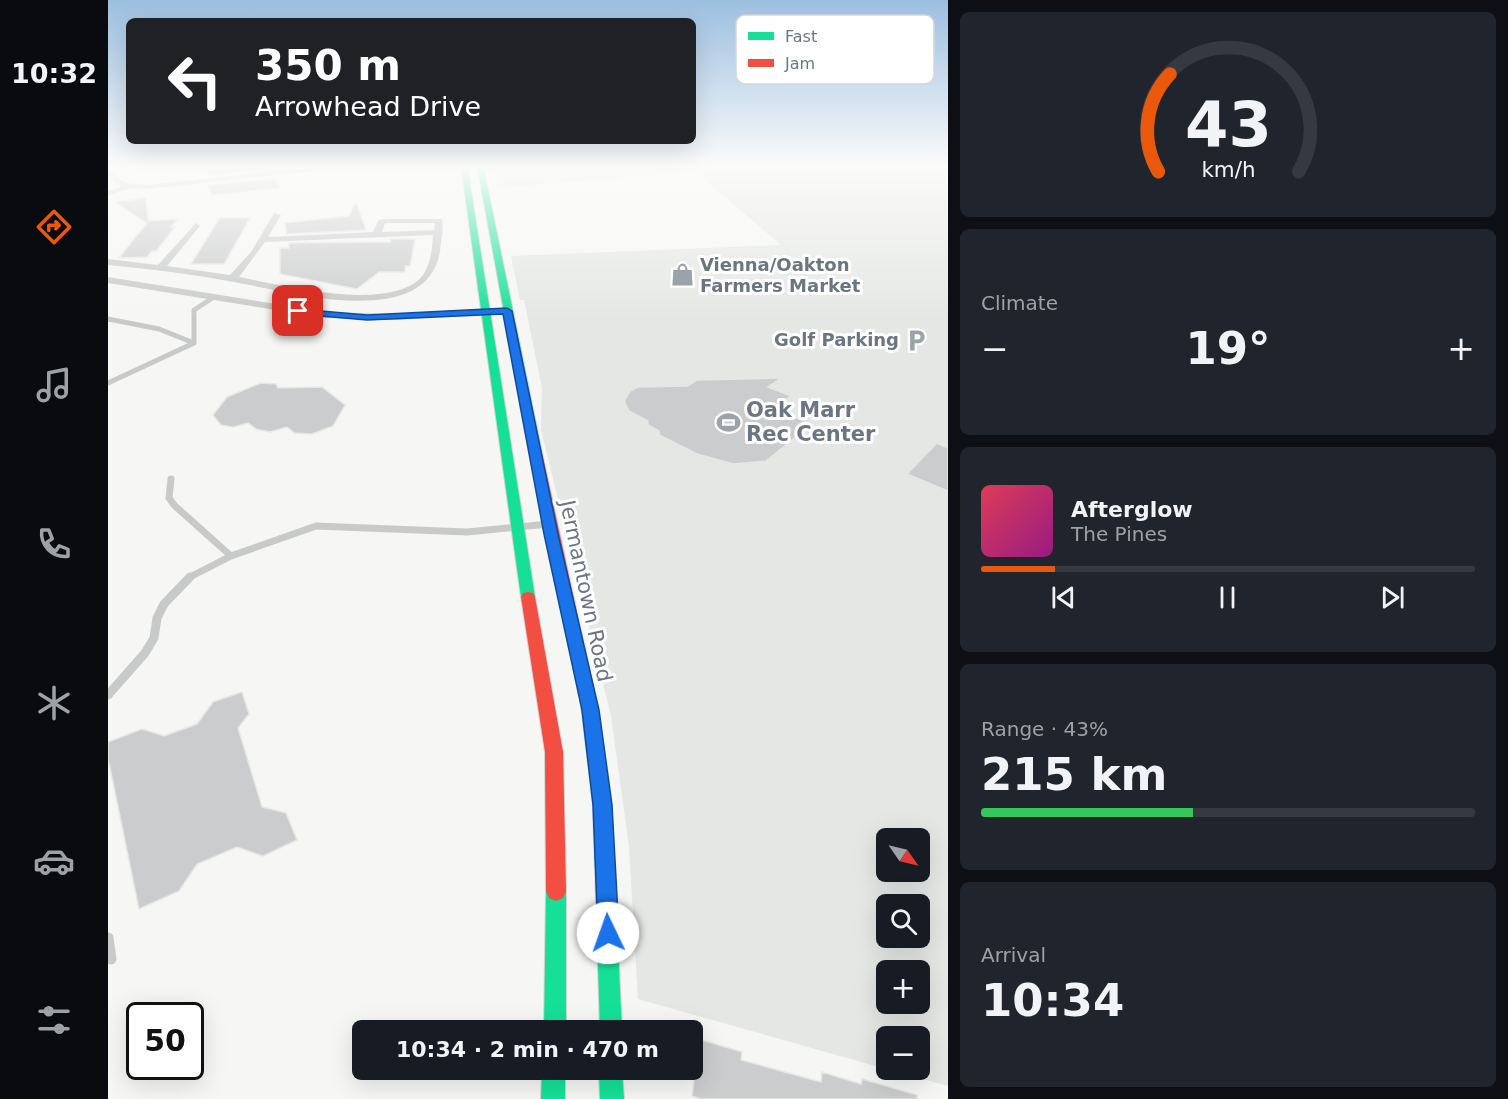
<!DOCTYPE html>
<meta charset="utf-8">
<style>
body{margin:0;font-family:"DejaVu Sans",sans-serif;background:#20242c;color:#f1f3f6;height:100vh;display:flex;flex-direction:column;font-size:22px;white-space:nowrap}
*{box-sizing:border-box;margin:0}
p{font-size:20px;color:#9ea1a6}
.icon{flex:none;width:33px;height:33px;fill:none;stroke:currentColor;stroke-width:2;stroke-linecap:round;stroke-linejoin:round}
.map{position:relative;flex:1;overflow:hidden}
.side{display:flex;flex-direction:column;gap:12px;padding:12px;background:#0d0f14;width:560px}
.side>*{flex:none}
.guide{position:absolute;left:18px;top:18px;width:570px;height:126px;border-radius:9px;box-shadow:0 6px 24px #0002;background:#202124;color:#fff;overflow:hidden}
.needle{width:39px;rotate:124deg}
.tools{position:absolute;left:768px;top:828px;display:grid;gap:12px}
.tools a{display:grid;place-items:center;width:54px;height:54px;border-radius:9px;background:#171b24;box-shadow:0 6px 24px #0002;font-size:30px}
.speed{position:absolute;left:18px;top:1002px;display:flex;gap:12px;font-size:30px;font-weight:700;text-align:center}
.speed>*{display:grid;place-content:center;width:78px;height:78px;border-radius:50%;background:#171b24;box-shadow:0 6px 24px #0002;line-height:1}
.speed .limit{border:3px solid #111;border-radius:9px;background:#fff;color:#111}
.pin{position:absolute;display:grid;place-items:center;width:51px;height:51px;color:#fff;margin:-26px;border-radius:12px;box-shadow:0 3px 9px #0006}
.me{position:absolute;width:66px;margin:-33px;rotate:357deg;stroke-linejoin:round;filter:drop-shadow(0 0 4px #0008)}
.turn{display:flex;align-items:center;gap:21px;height:126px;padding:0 30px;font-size:27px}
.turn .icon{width:78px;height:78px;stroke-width:2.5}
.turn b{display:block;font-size:42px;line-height:51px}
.big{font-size:45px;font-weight:800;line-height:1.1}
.side .tile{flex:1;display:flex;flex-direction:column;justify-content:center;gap:9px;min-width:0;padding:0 21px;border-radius:9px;background:#20242c}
.side .dial{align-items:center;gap:0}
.dial svg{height:156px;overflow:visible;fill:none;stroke:#363941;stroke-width:7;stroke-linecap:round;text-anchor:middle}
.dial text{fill:#f1f3f6;stroke:none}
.song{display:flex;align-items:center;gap:18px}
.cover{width:72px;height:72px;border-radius:9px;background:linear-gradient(135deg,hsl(350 70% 55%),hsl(310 70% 35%))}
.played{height:6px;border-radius:3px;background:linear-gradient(90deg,#ea580c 15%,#363941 15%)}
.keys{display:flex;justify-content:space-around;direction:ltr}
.heat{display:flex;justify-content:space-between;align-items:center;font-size:33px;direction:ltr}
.charge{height:9px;border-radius:4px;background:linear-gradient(90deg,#34c759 43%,#363941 0)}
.trip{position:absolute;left:244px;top:1020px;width:351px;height:60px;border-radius:9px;background:#171b24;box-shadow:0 6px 24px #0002;font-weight:800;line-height:60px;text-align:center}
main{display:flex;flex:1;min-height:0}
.dock{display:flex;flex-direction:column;width:108px;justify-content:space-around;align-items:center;background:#090b0e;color:#9ea1a6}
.dock .icon{width:42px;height:42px}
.dock .on{color:#ea580c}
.dock b{font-size:27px;color:#f1f3f6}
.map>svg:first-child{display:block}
</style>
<main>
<nav class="dock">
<b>10:32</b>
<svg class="icon on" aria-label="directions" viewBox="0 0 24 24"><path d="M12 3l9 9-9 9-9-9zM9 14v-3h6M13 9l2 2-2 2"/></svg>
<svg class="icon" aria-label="music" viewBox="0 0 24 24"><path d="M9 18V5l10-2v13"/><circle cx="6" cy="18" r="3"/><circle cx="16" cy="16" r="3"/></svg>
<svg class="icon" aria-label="phone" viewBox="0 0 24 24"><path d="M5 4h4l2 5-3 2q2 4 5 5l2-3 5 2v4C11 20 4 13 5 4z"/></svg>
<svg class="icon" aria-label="climate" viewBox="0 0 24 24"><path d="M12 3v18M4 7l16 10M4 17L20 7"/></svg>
<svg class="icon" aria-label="car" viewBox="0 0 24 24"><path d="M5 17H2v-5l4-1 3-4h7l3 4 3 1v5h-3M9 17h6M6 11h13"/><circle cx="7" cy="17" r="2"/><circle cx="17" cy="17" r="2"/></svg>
<svg class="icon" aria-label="filters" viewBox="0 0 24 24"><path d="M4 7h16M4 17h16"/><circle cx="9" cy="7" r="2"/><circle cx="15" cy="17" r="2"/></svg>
</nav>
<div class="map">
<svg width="841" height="1099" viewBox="0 0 841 1099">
<rect width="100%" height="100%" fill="#f6f6f5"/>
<path fill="#e4e7e3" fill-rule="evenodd" d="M383,165H840V1086L782,1070H812V1036H778V1069L530,999L521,846L503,716L433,430L434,388L416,300H412L403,256L673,245L588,172L390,188ZM778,838H812V872H778ZM778,904H812V938H778ZM778,970H812V1004H778Z"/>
<path fill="#cbcccd" stroke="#e6e6e4" stroke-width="1.5" d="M109,165H158L161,169L101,176L100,166Z
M166,178L172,188L104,195L99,185Z
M38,198L40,221L70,219L63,227H67L48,251H44L39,257L11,258L39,223L7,202Z
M248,202L258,230L179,234L177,223L241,216Z
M112,218H142L116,264H83Z
M283,239H307L302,266H297V272H271L249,289L172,274V248H181V243L282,242Z
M673,378L660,387L683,396L665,409L704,424L658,461L625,464L589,454L551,435V431L540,425V421L521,411L516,401L522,391L530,387L580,386L589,380Z
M153,383L168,384L170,388L214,387L237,405L225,426L204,434L187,433L179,427L162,432L148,429L140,423L125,427L113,425L105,415L119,397Z
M829,443L840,448V491L799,474Z
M134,692L141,714L130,728L154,807L178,813L189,840L155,856L129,847L89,864L71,891L31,909L0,758V742L34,729L56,736L89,724L105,702Z
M591,1039L634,1052L633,1060L713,1082L714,1072L753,1084L754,1079L809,1095V1099H593L584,1096Z"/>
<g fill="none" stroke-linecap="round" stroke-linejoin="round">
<defs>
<path id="fast" d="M353,165H359L427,597L425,601H415L413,597Z
M369,165H375L433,448L427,451L421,448Z
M481,698L487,700L489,705L503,805L514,1030H492L485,805L473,705L475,700Z
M448,881L455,884L458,891V1030H436L438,891L441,884Z
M434,1070H457V1099H433Z
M491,1070H514L516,1099H492Z"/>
<path id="jam" d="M427,445L433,448L489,705L487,710L481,712L475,710L473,705L421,448Z
M420,592L425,593L427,597L455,752L458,891L455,898L448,901L441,898L438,891L437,752L413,597L415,593Z"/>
</defs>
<use href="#fast" stroke="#d2d2d2" stroke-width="2"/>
<use href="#jam" stroke="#d2d2d2" stroke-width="2"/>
<path stroke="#c8caca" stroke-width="5" d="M0,319L51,329L86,343
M86,343V310L106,297
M0,383L86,343"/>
<path stroke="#c8caca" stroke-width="7" d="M63,479L61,498L67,506L123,556L208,526L359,532L441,524
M80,578L123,556"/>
<path stroke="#c8caca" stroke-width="9" d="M0,695L37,653L46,638L49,618L56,604L82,577"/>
<path stroke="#c8caca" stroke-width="11" d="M0,938L3,959"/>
<path fill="#c8caca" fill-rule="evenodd" d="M204,167L207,171L39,189L23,188L0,196V191L13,187L0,175V169L17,183L39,185Z
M166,213L173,215L160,237L265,232L270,221L274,219H334C336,228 333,241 332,251C319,333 179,291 126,282C84,274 42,269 0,265V259L50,265L88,223L92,226L59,266L122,275L143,252ZM277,223H327L326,230L274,232ZM325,235C324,248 323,264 315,275C285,314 172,285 131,277L157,242Z
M0,277L217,312L288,314L399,308L404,311L399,314L288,320L217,318L0,283Z"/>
<use href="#fast" fill="#16e098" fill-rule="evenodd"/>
<use href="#jam" fill="#f24e42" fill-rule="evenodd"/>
</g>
<linearGradient id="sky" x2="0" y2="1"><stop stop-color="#9cbfe0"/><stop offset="0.52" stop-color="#fbfbfa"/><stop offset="1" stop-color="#fbfbfa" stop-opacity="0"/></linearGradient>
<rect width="841" height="319" fill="url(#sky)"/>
<path fill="#1a73e8" stroke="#114b97" stroke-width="1.5" d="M399,308L404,311L450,534L491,710L504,805L511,933L508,940L500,943L493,940L490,933L485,805L474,710L436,534L395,314L259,320L190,314L185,311L190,309L259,315Z"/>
<defs>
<symbol id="shop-bare" viewBox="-9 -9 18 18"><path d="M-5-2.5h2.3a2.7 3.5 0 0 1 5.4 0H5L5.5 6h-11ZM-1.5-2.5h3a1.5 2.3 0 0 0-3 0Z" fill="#9ba3aa" stroke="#fff" stroke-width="2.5" paint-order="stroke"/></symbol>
<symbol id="parking-bare" viewBox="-9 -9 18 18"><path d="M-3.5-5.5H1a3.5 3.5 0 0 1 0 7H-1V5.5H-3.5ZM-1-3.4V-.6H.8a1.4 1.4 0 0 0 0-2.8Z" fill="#9ba3aa" stroke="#fff" stroke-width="2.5" paint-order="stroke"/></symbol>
<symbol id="stadium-bare" viewBox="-9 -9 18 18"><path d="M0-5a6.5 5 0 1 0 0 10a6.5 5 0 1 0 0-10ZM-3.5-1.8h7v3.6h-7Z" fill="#9ba3aa" stroke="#fff" stroke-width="2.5" paint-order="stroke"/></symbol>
</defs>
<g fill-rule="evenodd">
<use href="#shop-bare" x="558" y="258" width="33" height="33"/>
<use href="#parking-bare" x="792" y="324" width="33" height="33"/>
<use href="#stadium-bare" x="604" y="406" width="33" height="33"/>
</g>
<g text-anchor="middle" stroke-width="6" stroke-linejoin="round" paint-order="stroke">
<g font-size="18" font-weight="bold" fill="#6a7681" stroke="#fff" text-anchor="start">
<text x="592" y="271">Vienna/Oakton<tspan x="592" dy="21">Farmers Market</tspan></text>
<text x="791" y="346" text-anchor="end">Golf Parking</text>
</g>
<g font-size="21" font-weight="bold" fill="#6a7681" stroke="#fff" text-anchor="start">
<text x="638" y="417">Oak Marr<tspan x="638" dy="24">Rec Center</tspan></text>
</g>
<g font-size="21" fill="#6a7681" stroke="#fff">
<text transform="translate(478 591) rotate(78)" y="7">Jermantown Road</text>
</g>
</g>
<rect x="628" y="15" width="198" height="69" rx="9" fill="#fff" stroke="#d2d6d9" stroke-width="1.5"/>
<rect x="640" y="32" width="26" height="8" fill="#16e098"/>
<rect x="640" y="59" width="26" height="8" fill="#f24e42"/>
<g font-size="16" fill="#6a7681">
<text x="677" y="42">Fast</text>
<text x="677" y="69">Jam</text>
</g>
</svg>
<div class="tools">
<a><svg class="needle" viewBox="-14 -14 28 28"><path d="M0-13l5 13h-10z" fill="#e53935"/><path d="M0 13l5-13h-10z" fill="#9ea1a6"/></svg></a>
<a><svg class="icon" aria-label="search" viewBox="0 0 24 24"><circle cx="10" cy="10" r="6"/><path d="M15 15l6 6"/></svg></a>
<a>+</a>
<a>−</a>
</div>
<div class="speed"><div class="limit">50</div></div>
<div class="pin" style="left:190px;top:311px;background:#d93025"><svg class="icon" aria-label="arrive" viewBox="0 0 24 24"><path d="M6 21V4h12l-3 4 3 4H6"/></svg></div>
<svg class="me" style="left:500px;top:933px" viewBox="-20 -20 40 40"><circle r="19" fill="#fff"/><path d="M0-13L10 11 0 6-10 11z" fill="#1a73e8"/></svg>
<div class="trip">10:34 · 2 min · 470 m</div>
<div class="guide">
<div class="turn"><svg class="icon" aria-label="left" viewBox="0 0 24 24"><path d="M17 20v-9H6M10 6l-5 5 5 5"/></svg><div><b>350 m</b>Arrowhead Drive</div></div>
</div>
</div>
<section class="side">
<div class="tile dial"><svg viewBox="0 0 100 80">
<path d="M14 69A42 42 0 1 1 86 69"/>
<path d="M14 69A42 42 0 0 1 20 19" stroke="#ea580c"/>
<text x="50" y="56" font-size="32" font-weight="700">43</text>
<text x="50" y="72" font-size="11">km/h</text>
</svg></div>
<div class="tile"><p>Climate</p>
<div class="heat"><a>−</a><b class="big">19°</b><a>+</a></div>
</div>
<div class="tile">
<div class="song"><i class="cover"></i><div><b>Afterglow</b><p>The Pines</p></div></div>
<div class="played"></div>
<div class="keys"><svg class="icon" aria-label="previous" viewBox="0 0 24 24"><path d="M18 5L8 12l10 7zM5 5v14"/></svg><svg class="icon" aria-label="pause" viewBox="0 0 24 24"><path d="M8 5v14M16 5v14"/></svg><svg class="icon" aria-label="next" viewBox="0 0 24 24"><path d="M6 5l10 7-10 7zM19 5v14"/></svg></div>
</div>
<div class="tile"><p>Range · 43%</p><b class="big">215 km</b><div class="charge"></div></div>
<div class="tile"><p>Arrival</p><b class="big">10:34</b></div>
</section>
</main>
